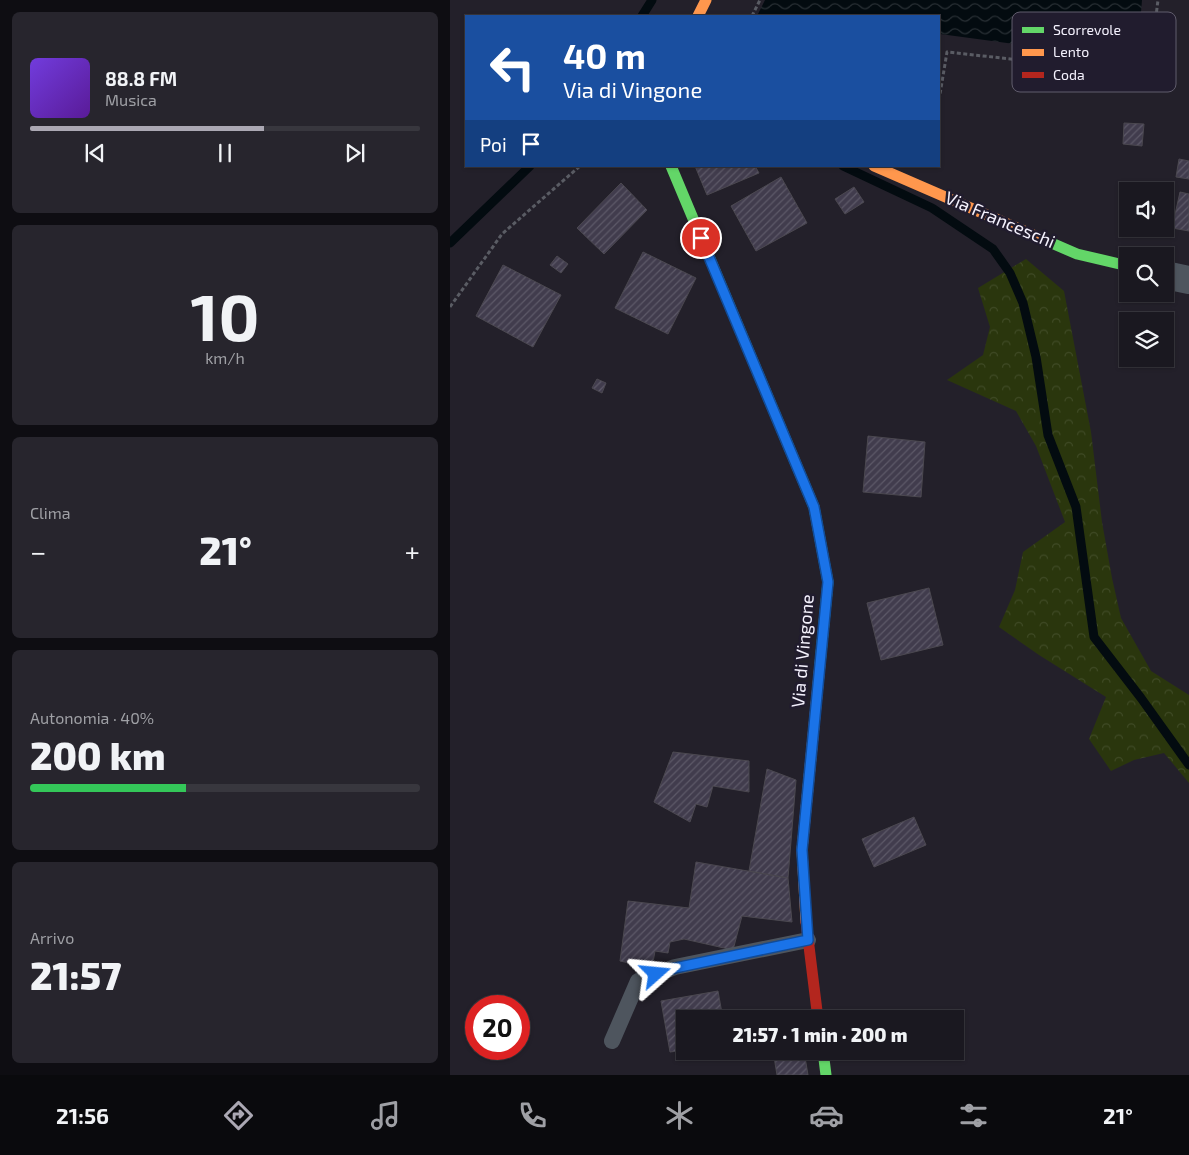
<!DOCTYPE html>
<html lang="it">
<meta charset="utf-8">
<style>
body{margin:0;font-family:"Exo 2",sans-serif;background:#27252d;color:#f1f3f6;height:100vh;display:flex;flex-direction:column;font-size:19px;white-space:nowrap}
*{box-sizing:border-box;margin:0}
p{font-size:16px;color:#9fa0a5}
.icon{flex:none;width:28px;height:28px;fill:none;stroke:currentColor;stroke-width:2;stroke-linecap:round;stroke-linejoin:round}
.map{position:relative;flex:1;overflow:hidden}
.details{display:flex;flex-direction:column;gap:12px;padding:12px;background:#0e0d12;width:450px}
.details>*{flex:none}
.banner{position:absolute;left:15px;top:15px;width:475px;height:152px;border-radius:0px;box-shadow:0 1px 4px #0004,0 0 0 1px #38373e;background:#1a4fa0;color:#fff;overflow:hidden}
.fabs{position:absolute;left:669px;top:182px;display:grid;gap:10px}
.fabs a{display:grid;place-items:center;width:55px;height:55px;border-radius:0px;background:#1a1820;box-shadow:0 1px 4px #0004,0 0 0 1px #38373e;font-size:25px}
.speed{position:absolute;left:15px;top:995px;display:flex;gap:10px;font-size:25px;font-weight:700;text-align:center}
.speed>*{display:grid;place-content:center;width:65px;height:65px;border-radius:50%;background:#1a1820;box-shadow:0 1px 4px #0004,0 0 0 1px #38373e;line-height:1}
.speed .limit{border:8px solid #d22;background:#fff;color:#111}
.pin{position:absolute;display:grid;place-items:center;width:42px;height:42px;color:#fff;margin:-21px;border:2px solid #fff;border-radius:50%;box-shadow:0 1px 5px #0007}
.me{position:absolute;width:55px;margin:-28px;rotate:72deg;stroke-linejoin:round;filter:drop-shadow(0 0 4px #0008)}
.turn{display:flex;align-items:center;gap:18px;height:105px;padding:0 15px;font-size:22px}
.turn .icon{width:65px;height:65px;stroke-width:2.5}
.turn b{display:block;font-size:35px;line-height:42px}
.then{display:flex;align-items:center;height:48px;padding:0 15px;background:#0003;gap:10px;font-size:19px}
.big{font-size:38px;font-weight:800;line-height:1.1}
.details .widget{flex:1;display:flex;flex-direction:column;justify-content:center;gap:8px;min-width:0;padding:0 18px;border-radius:8px;background:#27252d}
.details .dial{align-items:center;gap:0}
.dial b{font-size:65px;line-height:1}
.song{display:flex;align-items:center;gap:15px}
.cover{width:60px;height:60px;border-radius:8px;background:linear-gradient(135deg,hsl(260 70% 55%),hsl(270 70% 35%))}
.played{height:5px;border-radius:2px;background:linear-gradient(90deg,#aba8b3 60%,#38373e 60%)}
.keys{display:flex;justify-content:space-around;direction:ltr}
.heat{display:flex;justify-content:space-between;align-items:center;font-size:28px;direction:ltr}
.charge{height:8px;border-radius:4px;background:linear-gradient(90deg,#34c759 40%,#38373e 0)}
.trip{position:absolute;left:226px;top:1010px;width:288px;height:50px;border-radius:0px;background:#1a1820;box-shadow:0 1px 4px #0004,0 0 0 1px #38373e;font-weight:800;line-height:50px;text-align:center}
.tabs{display:flex;height:80px;justify-content:space-around;align-items:center;background:#0a0a0d;color:#9fa0a5}
.tabs .icon{width:35px;height:35px}
.tabs .current{color:#aba8b3}
.tabs b{font-size:22px;color:#f1f3f6}
main{display:flex;flex:1;min-height:0}
.map>svg:first-child{display:block}
</style>
<main>
<section class="details">
<div class="widget">
<div class="song"><i class="cover"></i><div><b>88.8 FM</b><p>Musica</p></div></div>
<div class="played"></div>
<div class="keys"><svg class="icon" aria-label="previous" viewBox="0 0 24 24"><path d="M18 5L8 12l10 7zM5 5v14"/></svg><svg class="icon" aria-label="pause" viewBox="0 0 24 24"><path d="M8 5v14M16 5v14"/></svg><svg class="icon" aria-label="next" viewBox="0 0 24 24"><path d="M6 5l10 7-10 7zM19 5v14"/></svg></div>
</div>
<div class="widget dial"><b>10</b><p>km/h</p></div>
<div class="widget"><p>Clima</p>
<div class="heat"><a>−</a><b class="big">21°</b><a>+</a></div>
</div>
<div class="widget"><p>Autonomia · 40%</p><b class="big">200 km</b><div class="charge"></div></div>
<div class="widget"><p>Arrivo</p><b class="big">21:57</b></div>
</section>
<div class="map">
<svg width="739" height="1075" viewBox="0 0 739 1075">
<defs>
<pattern id="forest-crowns" width="20" height="18" patternUnits="userSpaceOnUse" patternTransform="scale(1.25)"><rect width="20" height="18" fill="#2a360d"/><path d="M2 6a3 3 0 1 1 6 0M12 15a3 3 0 1 1 6 0" fill="none" stroke="#3f4a25"/></pattern>
<pattern id="water-waves" width="16" height="10" patternUnits="userSpaceOnUse" patternTransform="scale(1.25)"><rect width="16" height="10" fill="#030b10"/><path d="M0 5q4-4 8 0t8 0" fill="none" stroke="#282f34"/></pattern>
<pattern id="building-hatch" width="6" height="6" patternUnits="userSpaceOnUse" patternTransform="scale(1.25)"><rect width="6" height="6" fill="#413c4d"/><path d="M-1 1l2-2M0 6l6-6M5 7l2-2" fill="none" stroke="#5d5968"/></pattern>
</defs>
<rect width="100%" height="100%" fill="#23202a"/>
<path fill="url(#forest-crowns)" d="M576,259L614,291L641,432L652,522L662,578L671,618L701,671L739,695V783L714,753L684,760L661,771L639,739L656,697L589,655L549,627L565,590L573,552L615,522L586,446L566,411L497,380L533,355L540,327L528,288Z"/>
<path fill="url(#water-waves)" d="M315,0H692L689,38L675,59L490,34L489,37V16H307Z"/>
<g fill="none" stroke-linecap="round" stroke-linejoin="round">
<path stroke="#030b10" stroke-width="9" d="M192,16L202,0
M393,166L482,208L543,249L560,273L573,303L586,357L598,435L626,507L644,637L691,698L739,765
M0,243L80,166"/>
</g>
<path fill="url(#building-hatch)" stroke="#4b4850" d="M674,123L694,124L692,146L673,144Z
M729,159L739,161V179L726,177Z
M245,166H305L309,173L257,195Z
M331,177L357,223L306,251L281,206Z
M171,183L197,210L154,254L127,228Z
M404,187L414,202L395,214L385,199Z
M730,192L739,194V231L722,228Z
M193,252L246,278L218,334L165,308Z
M107,256L118,264L111,273L100,265Z
M53,265L111,295L83,347L26,316Z
M147,379L156,383L152,393L142,388Z
M418,436L475,442L471,497L413,492Z
M479,588L493,645L431,660L417,603Z
M223,752L299,761V792L263,786L257,807L246,804L240,822L204,802Z
M317,769L346,780L338,878L299,871Z
M464,817L476,845L424,867L412,839Z
M246,862L338,878L342,922L292,916L283,950L234,939L220,942L218,953L205,951L202,968L170,961L178,901L239,908Z
M268,991L273,1019H235V1050L220,1052L211,1001Z
M349,1013L350,1019H319V1017Z
M323,1051H354L358,1075H327Z"/>
<g fill="none" stroke-linecap="round" stroke-linejoin="round">
<path stroke="#5a5c64" stroke-width="3" stroke-dasharray="4 2.5" stroke-linecap="butt" d="M302,16L310,0
M489,100L497,52L670,71L690,63L703,40L708,0
M0,307L52,234L130,166"/>
<path stroke="#4e555e" stroke-width="16" d="M162,1041L188,981L225,967L358,940"/>
<path stroke="#4e555e" stroke-width="28" d="M715,275L739,280"/>
<path stroke="#63d668" stroke-width="11" d="M221,166L364,507L378,582L370,664
M590,238L627,254L678,266
M373,1051L376,1075"/>
<path stroke="#ff974d" stroke-width="11" d="M248,16L256,0
M424,166L590,238
M356,922L352,850L370,664"/>
<path stroke="#b3261e" stroke-width="11" d="M356,922L368,1019"/>
</g>
<g fill="none" stroke-linecap="round" stroke-linejoin="round">
<defs>
<path id="route" d="M206,974L225,968L358,940L352,850L378,582L364,507L251,238"/>
</defs>
<use href="#route" stroke="#114b97" stroke-width="12"/>
<use href="#route" stroke="#1a73e8" stroke-width="9"/>
</g>
<g text-anchor="middle" stroke-width="5" stroke-linejoin="round" paint-order="stroke">
<g font-size="18" fill="#f4f1fd" stroke="#211c2e">
<text transform="translate(550 220) rotate(23)" y="6">Via Franceschi</text>
<text transform="translate(353 651) rotate(-85)" y="6">Via di Vingone</text>
</g>
</g>
<rect x="562" y="12" width="164" height="80" rx="8" fill="#211c2e" stroke="#605c6c" stroke-width="1"/>
<rect x="572" y="27" width="22" height="6" fill="#63d668"/>
<rect x="572" y="49" width="22" height="7" fill="#ff974d"/>
<rect x="572" y="72" width="22" height="6" fill="#b3261e"/>
<g font-size="14" fill="#f4f1fd">
<text x="603" y="35">Scorrevole</text>
<text x="603" y="57">Lento</text>
<text x="603" y="80">Coda</text>
</g>
</svg>
<div class="fabs">
<a><svg class="icon" aria-label="sound" viewBox="0 0 24 24"><path d="M4 9h4l5-4v14l-5-4H4zM17 9q2 3 0 6"/></svg></a>
<a><svg class="icon" aria-label="search" viewBox="0 0 24 24"><circle cx="10" cy="10" r="6"/><path d="M15 15l6 6"/></svg></a>
<a><svg class="icon" aria-label="layers" viewBox="0 0 24 24"><path d="M12 4l9 5-9 5-9-5zM3 14l9 5 9-5"/></svg></a>
</div>
<div class="speed"><div class="limit">20</div></div>
<div class="pin" style="left:251px;top:238px;background:#d93025"><svg class="icon" aria-label="arrive" viewBox="0 0 24 24"><path d="M6 21V4h12l-3 4 3 4H6"/></svg></div>
<svg class="me" style="left:206px;top:974px" viewBox="-20 -20 40 40"><path d="M0-17L14 15 0 8-14 15z" fill="#1a73e8" stroke="#fff" stroke-width="4"/></svg>
<div class="trip">21:57 · 1 min · 200 m</div>
<div class="banner">
<div class="turn"><svg class="icon" aria-label="left" viewBox="0 0 24 24"><path d="M17 20v-9H6M10 6l-5 5 5 5"/></svg><div><b>40 m</b>Via di Vingone</div></div>
<div class="then">Poi<svg class="icon" aria-label="arrive" viewBox="0 0 24 24"><path d="M6 21V4h12l-3 4 3 4H6"/></svg></div>
</div>
</div>
</main>
<nav class="tabs">
<b>21:56</b>
<svg class="icon current" aria-label="directions" viewBox="0 0 24 24"><path d="M12 3l9 9-9 9-9-9zM9 14v-3h6M13 9l2 2-2 2"/></svg>
<svg class="icon" aria-label="music" viewBox="0 0 24 24"><path d="M9 18V5l10-2v13"/><circle cx="6" cy="18" r="3"/><circle cx="16" cy="16" r="3"/></svg>
<svg class="icon" aria-label="phone" viewBox="0 0 24 24"><path d="M5 4h4l2 5-3 2q2 4 5 5l2-3 5 2v4C11 20 4 13 5 4z"/></svg>
<svg class="icon" aria-label="climate" viewBox="0 0 24 24"><path d="M12 3v18M4 7l16 10M4 17L20 7"/></svg>
<svg class="icon" aria-label="car" viewBox="0 0 24 24"><path d="M5 17H2v-5l4-1 3-4h7l3 4 3 1v5h-3M9 17h6M6 11h13"/><circle cx="7" cy="17" r="2"/><circle cx="17" cy="17" r="2"/></svg>
<svg class="icon" aria-label="filters" viewBox="0 0 24 24"><path d="M4 7h16M4 17h16"/><circle cx="9" cy="7" r="2"/><circle cx="15" cy="17" r="2"/></svg>
<b>21°</b>
</nav>
